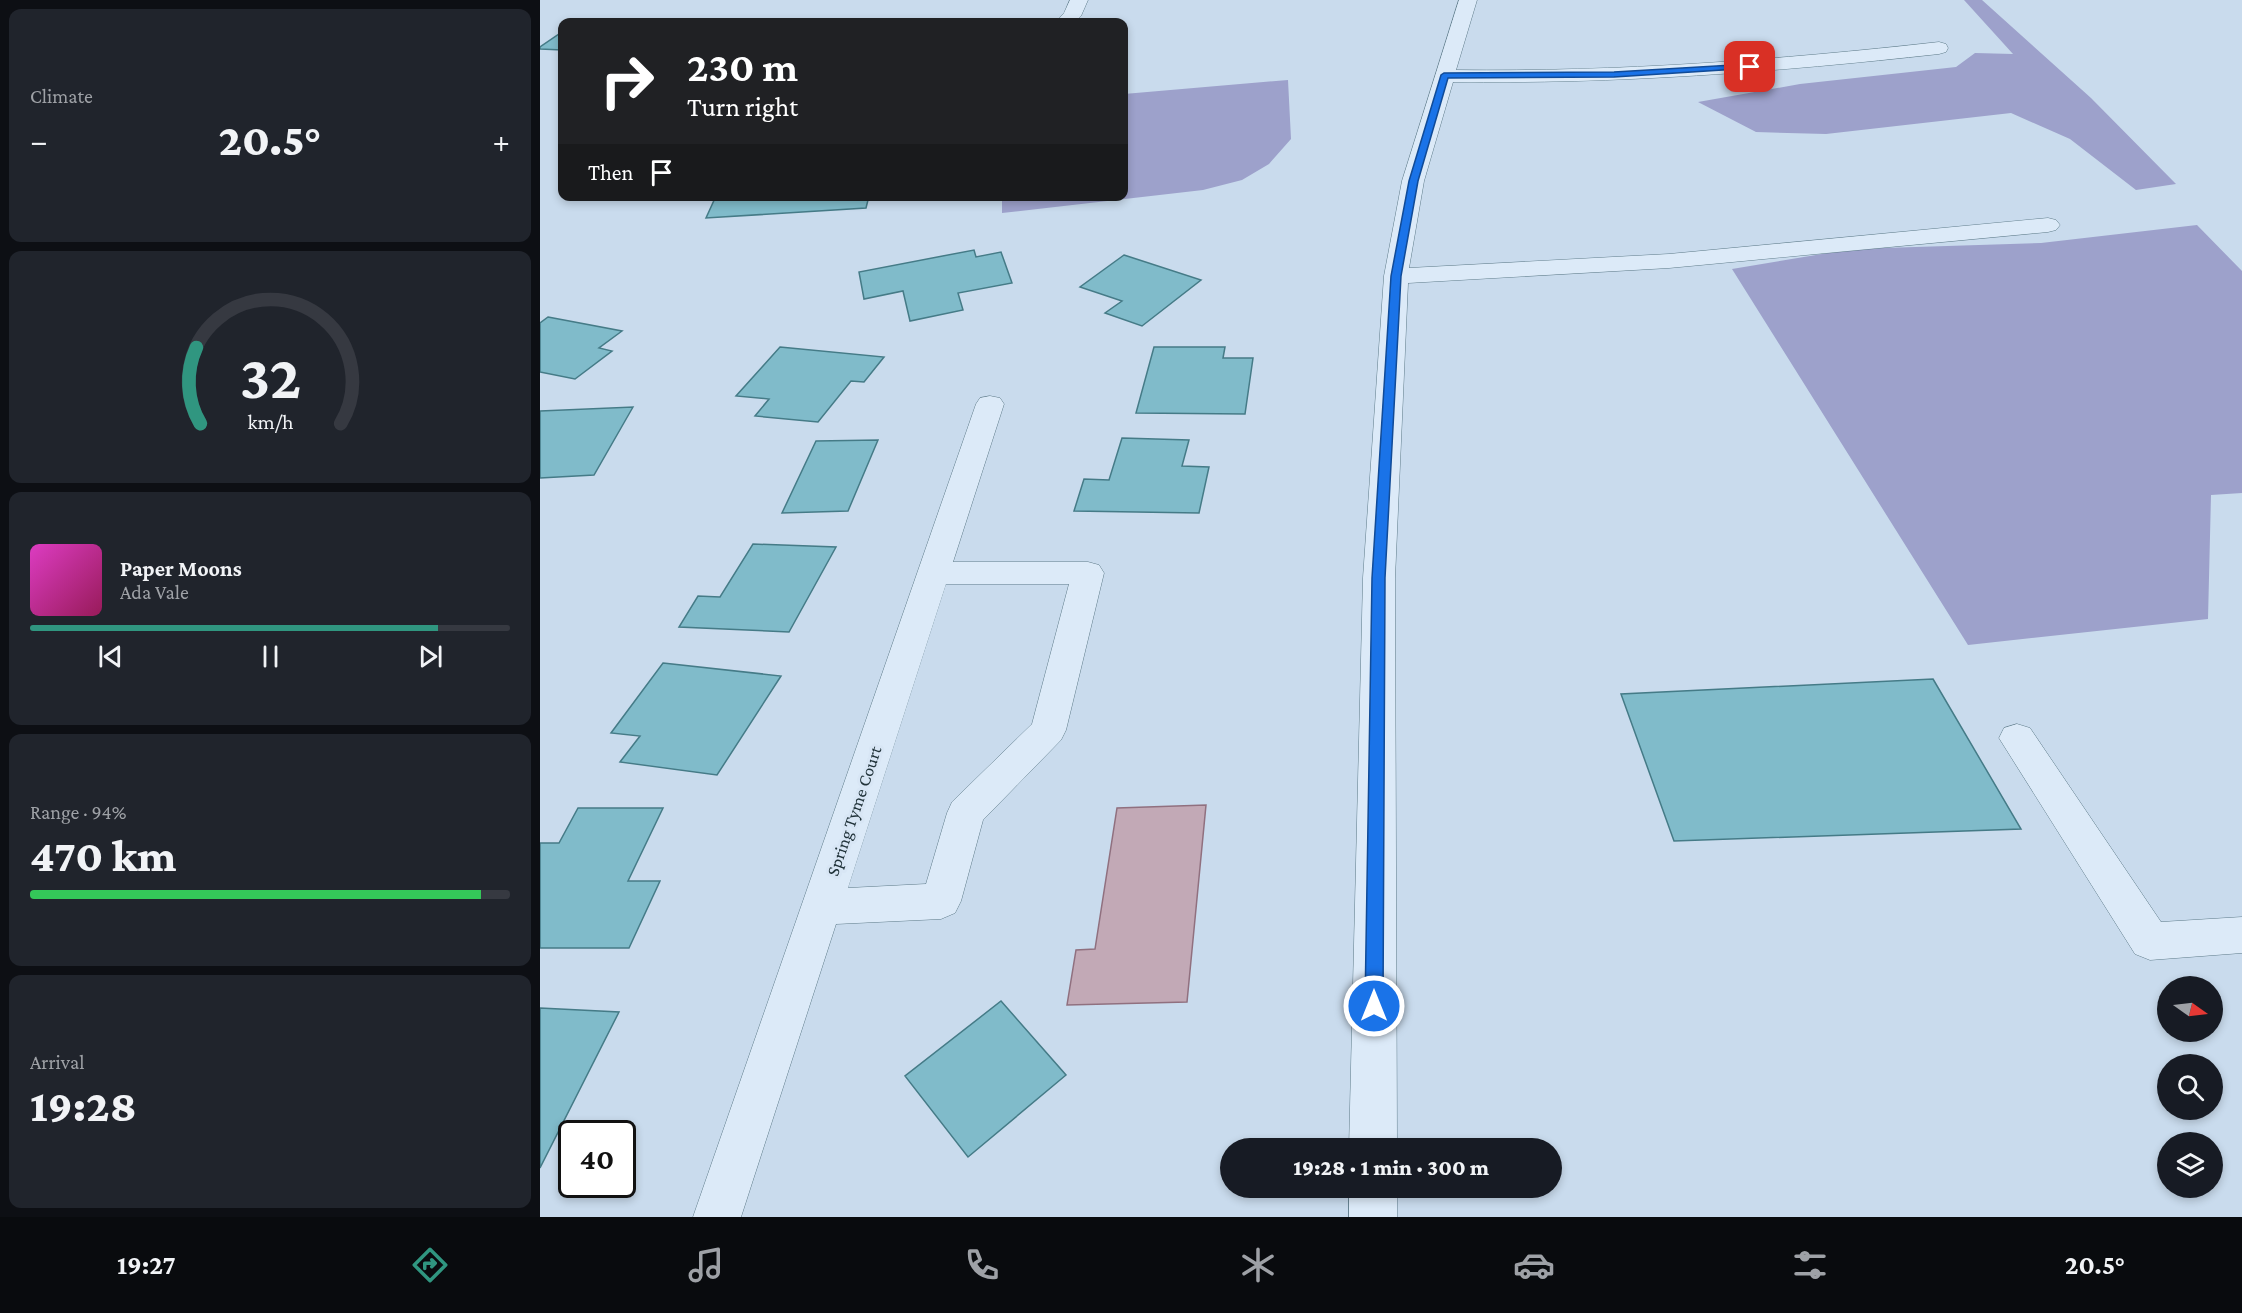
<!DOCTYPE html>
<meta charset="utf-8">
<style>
body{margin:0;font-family:"Crimson Pro",serif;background:#20242c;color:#f1f3f6;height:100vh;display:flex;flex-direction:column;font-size:22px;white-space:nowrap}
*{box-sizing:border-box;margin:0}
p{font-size:20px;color:#9ea1a6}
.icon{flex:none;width:33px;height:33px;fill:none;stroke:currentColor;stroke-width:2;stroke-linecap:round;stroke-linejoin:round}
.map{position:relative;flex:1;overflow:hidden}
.drawer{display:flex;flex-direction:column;gap:9px;padding:9px;background:#0d0f14;width:540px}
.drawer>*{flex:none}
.banner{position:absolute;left:18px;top:18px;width:570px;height:183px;border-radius:12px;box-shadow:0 3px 9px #0003;background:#202124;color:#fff;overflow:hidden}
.needle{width:39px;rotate:104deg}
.tools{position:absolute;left:1617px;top:976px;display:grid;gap:12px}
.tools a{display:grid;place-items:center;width:66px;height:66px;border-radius:50%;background:#171b24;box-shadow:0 3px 9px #0003;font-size:30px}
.speed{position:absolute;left:18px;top:1120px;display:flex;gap:12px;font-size:30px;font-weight:700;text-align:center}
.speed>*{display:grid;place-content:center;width:78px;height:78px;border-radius:50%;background:#171b24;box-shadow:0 3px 9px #0003;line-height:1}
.speed .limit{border:3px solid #111;border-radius:9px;background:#fff;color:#111}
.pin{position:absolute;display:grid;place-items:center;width:51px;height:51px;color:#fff;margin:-26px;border-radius:12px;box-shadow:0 3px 9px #0006}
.me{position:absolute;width:66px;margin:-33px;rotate:0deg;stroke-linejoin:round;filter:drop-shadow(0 0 4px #0008)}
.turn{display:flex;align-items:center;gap:21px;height:126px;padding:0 30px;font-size:27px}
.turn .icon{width:78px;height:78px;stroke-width:2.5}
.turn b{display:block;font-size:42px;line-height:51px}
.then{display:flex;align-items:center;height:57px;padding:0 30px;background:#0003;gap:12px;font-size:22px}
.big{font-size:45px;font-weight:800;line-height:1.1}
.drawer .tile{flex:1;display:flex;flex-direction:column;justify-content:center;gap:9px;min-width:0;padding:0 21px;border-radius:12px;background:#20242c}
.drawer .dial{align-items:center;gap:0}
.dial svg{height:156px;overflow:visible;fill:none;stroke:#363941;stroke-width:7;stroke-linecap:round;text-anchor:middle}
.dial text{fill:#f1f3f6;stroke:none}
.song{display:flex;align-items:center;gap:18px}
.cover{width:72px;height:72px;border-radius:9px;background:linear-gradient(135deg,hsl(310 70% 55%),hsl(330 70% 35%))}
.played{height:6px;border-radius:3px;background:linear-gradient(90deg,#309680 85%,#363941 85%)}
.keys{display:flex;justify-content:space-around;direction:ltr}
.heat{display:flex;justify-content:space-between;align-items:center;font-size:33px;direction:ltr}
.charge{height:9px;border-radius:4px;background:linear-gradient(90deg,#34c759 94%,#363941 0)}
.trip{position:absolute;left:680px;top:1138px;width:342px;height:60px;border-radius:30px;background:#171b24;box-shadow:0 3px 9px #0003;font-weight:800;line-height:60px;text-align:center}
.tabs{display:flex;height:96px;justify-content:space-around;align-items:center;background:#090b0e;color:#9ea1a6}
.tabs .icon{width:42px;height:42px}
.tabs .active{color:#309680}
.tabs b{font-size:27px;color:#f1f3f6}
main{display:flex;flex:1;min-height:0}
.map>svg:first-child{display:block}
</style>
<main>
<section class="drawer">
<div class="tile"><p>Climate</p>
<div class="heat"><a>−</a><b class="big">20.5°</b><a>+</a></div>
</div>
<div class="tile dial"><svg viewBox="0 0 100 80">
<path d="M14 69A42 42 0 1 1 86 69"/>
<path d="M14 69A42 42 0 0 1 12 30" stroke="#309680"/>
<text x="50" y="56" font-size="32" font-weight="700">32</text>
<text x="50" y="72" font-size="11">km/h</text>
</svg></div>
<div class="tile">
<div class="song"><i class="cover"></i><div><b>Paper Moons</b><p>Ada Vale</p></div></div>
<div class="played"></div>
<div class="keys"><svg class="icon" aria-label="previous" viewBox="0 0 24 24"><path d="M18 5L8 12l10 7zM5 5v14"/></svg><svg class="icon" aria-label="pause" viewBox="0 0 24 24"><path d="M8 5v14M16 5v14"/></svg><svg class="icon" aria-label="next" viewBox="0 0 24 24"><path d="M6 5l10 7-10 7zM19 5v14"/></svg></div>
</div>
<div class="tile"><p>Range · 94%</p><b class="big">470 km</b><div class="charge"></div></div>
<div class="tile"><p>Arrival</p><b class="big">19:28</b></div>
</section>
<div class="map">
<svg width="1702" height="1217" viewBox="0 0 1702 1217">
<rect width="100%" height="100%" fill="#c9dbed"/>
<path fill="#9da1cb" d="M1424,0H1442L1551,98L1636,184L1596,190L1530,139L1471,113L1286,134L1216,132L1158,102L1260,84L1416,67L1435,53L1473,54Z
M748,80L751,139L729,164L702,180L663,190L462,213V197L584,196V94Z
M1657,225L1702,271V493L1671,495L1668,619L1428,645L1192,269L1312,249L1501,243Z"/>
<path fill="#c2a9b6" stroke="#90707f" stroke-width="1.5" d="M666,805L647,1002L527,1005L536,950L555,949L577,808Z"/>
<path fill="#80bbca" stroke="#457b87" stroke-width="1.5" d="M22,32V50L0,49V47Z
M176,196H329L326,208L166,218Z
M434,250L436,257L461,252L472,283L418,293L423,310L370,321L363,291L324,299L319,272Z
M584,255L661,280L602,326L565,313L582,301L540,287Z
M8,317L82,331L59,348L72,351L35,379L0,372V323Z
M240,347L344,357L324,382L311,381L278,422L215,416L229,399L196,396Z
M614,347H685L683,358H713L705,414L596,413Z
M93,407L54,475L0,478V411Z
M582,438L649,440L642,466L669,467L659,513L534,511L544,479L569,480Z
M338,440L308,511L242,513L276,441Z
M213,544L296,547L249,632L139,627L158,596L180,597Z
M123,663L241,676L177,775L80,762L100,736L71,733Z
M1393,679L1481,829L1134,841L1081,694Z
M38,808H123L88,881H120L89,948H0V843H19Z
M461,1001L526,1075L428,1157L365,1076Z
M0,1008L79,1012L0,1168Z"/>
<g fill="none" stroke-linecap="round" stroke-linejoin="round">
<defs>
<path id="minor" d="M530,0H548L541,16L535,22H516L524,13Z
M919,0H937L916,70C1078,72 1238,60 1399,42L1406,44L1408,48L1406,52L1399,54C1237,72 1076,84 913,82L884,181L869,268L1129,254L1508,218L1516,220L1520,225L1516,230L1508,232L1129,268L868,283L855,578L857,1149H809L823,578L844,276L862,181Z
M450,396L460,398L464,404L413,562H548L559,565L564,573L526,730L521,740L443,820L421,901L415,913L401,919L296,924L201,1217H153L436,404L440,398ZM406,584H529L492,724L412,802L407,813L386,884L308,888Z
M1477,724L1490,728L1621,922L1702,917V953L1610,960L1595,954L1459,738L1464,728Z
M809,1188H857V1217H809Z"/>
</defs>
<use href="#minor" stroke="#5e7b89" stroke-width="1"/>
<use href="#minor" fill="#dceaf8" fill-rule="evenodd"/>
</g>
<path fill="#1a73e8" stroke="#114b97" stroke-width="1.5" d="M1210,64L1213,65V68L1074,77L908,78L878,181L861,276L845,578L843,1006L840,1012L834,1015L828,1012L825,1006L832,578L851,276L869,181L901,75L904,73L1074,72Z"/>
<g text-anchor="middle" stroke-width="6" stroke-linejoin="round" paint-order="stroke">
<g font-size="18" fill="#21333a" stroke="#d8e6f5">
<text transform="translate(314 811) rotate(-71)" y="6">Spring Tyme Court</text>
</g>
</g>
</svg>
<div class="tools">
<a><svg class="needle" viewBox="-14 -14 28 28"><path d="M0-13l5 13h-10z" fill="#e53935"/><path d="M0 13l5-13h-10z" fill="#9ea1a6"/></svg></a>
<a><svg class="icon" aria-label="search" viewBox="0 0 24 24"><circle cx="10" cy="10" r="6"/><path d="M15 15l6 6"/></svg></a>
<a><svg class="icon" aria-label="layers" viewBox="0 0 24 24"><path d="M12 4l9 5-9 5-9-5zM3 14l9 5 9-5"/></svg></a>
</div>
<div class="speed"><div class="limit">40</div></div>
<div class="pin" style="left:1210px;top:67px;background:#d93025"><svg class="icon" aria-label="arrive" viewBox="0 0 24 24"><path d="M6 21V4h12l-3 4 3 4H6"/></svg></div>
<svg class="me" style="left:834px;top:1006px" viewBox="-20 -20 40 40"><circle r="17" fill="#1a73e8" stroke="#fff" stroke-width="3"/><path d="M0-11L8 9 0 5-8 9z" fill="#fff"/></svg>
<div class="trip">19:28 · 1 min · 300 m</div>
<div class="banner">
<div class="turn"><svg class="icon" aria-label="right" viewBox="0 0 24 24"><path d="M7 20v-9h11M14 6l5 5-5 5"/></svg><div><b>230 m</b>Turn right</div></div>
<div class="then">Then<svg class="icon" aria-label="arrive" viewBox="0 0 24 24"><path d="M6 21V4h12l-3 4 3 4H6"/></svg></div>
</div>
</div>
</main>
<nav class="tabs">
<b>19:27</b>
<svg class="icon active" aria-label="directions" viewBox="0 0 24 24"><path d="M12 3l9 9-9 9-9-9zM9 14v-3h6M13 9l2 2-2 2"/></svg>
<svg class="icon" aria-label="music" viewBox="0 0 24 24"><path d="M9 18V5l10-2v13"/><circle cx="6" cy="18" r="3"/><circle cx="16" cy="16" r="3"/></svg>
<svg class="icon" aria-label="phone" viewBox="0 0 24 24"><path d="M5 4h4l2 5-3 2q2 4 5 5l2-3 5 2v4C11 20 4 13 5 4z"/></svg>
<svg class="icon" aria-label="climate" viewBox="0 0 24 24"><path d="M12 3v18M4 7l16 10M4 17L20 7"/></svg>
<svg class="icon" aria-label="car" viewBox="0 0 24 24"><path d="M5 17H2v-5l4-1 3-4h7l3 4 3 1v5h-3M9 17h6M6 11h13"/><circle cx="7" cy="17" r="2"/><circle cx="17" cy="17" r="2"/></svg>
<svg class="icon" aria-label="filters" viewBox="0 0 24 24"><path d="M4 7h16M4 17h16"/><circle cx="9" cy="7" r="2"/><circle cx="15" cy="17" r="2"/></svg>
<b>20.5°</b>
</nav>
